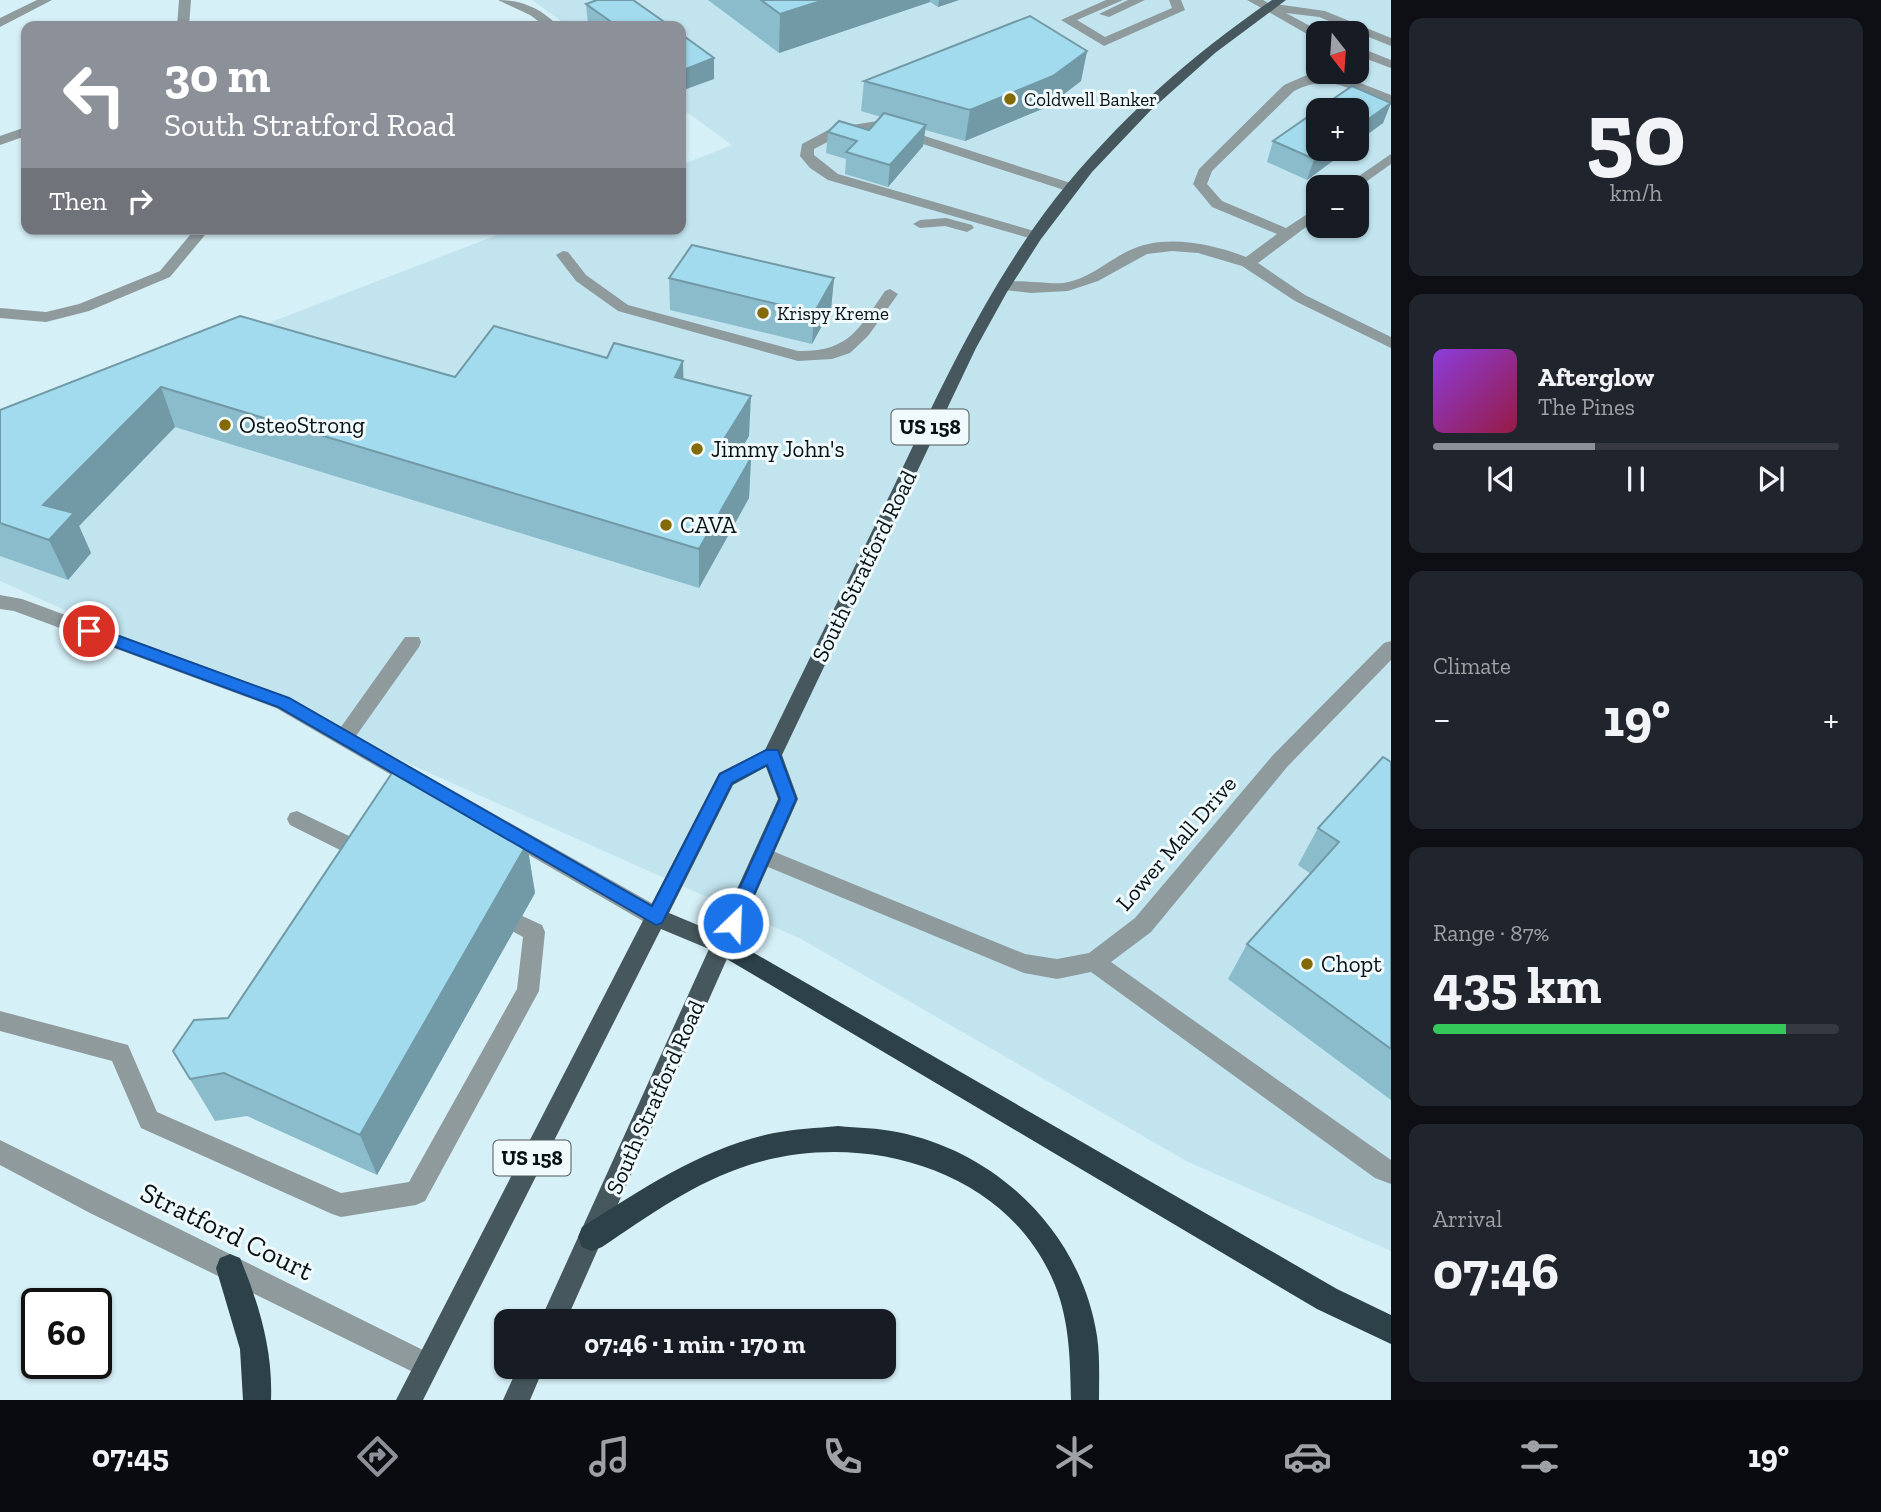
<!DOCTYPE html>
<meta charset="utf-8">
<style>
body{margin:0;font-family:"Zilla Slab",serif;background:#20242c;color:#f1f3f6;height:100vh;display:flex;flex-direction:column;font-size:26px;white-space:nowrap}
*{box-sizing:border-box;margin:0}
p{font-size:23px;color:#9ea1a6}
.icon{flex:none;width:38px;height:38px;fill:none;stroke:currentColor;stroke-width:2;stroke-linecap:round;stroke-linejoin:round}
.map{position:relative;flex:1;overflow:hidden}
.panel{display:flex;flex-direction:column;gap:18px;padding:18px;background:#0d0f14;width:490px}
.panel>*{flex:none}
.guide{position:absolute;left:21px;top:21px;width:665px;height:214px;border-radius:14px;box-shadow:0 2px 5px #0004;background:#8c9099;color:#fff;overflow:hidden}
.needle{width:46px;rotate:163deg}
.fabs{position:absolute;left:1306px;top:21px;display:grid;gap:14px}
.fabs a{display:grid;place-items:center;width:63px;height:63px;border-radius:14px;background:#171b24;box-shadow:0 2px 5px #0004;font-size:35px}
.speed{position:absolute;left:21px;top:1288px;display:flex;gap:14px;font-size:35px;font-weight:700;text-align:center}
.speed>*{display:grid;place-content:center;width:91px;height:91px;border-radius:50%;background:#171b24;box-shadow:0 2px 5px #0004;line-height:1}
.speed .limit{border:4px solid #111;border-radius:10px;background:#fff;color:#111}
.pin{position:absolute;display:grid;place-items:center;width:60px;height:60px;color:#fff;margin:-30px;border:4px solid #fff;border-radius:50%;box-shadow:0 2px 7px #0007}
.me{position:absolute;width:77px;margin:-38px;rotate:24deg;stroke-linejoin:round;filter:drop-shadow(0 0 5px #0008)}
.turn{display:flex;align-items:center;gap:24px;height:147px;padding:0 28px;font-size:32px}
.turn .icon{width:91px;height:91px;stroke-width:2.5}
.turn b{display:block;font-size:49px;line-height:60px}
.then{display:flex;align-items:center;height:66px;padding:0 28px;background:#0003;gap:14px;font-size:26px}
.big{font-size:52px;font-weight:800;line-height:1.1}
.panel .card{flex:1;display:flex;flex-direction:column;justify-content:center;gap:10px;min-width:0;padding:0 24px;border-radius:14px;background:#20242c}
.panel .dial{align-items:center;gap:0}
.dial b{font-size:91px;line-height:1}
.song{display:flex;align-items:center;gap:21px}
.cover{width:84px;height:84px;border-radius:10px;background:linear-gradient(135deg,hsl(270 70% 55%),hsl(340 70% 35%))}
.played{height:7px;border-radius:4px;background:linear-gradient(90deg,#8c9099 40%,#363941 40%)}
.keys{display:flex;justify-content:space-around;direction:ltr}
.heat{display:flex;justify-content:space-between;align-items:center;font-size:38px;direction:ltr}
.charge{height:10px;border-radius:5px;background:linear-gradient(90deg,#34c759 87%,#363941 0)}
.trip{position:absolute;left:494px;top:1309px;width:402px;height:70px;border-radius:14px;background:#171b24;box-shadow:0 2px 5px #0004;font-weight:800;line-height:70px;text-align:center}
.menu{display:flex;height:112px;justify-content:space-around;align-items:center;background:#090b0e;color:#9ea1a6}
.menu .icon{width:49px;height:49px}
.menu .current{color:#8c9099}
.menu b{font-size:32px;color:#f1f3f6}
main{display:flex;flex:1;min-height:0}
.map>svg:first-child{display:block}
</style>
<main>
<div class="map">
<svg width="1391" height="1400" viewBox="0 0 1391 1400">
<rect width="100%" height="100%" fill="#d6f0f8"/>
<path fill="#c1e4ef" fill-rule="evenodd" d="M532,0H1391V1251L1188,1162L801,939L0,581V426L513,229H681V165L732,145L681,108V26H568ZM1318,33H1356V72H1318ZM1318,110H1356V149H1318ZM1318,187H1356V226H1318Z"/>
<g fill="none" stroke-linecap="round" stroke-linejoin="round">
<path fill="#8f9a9d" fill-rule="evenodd" d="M37,0H52L0,27V18Z
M498,0C522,0 542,9 558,26H545L530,15Z
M1106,0H1123L1077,20L1105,37L1172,8L1169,0H1181L1185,10L1104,46L1061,20Z
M1128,0H1145L1109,17L1099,14Z
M1269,3L1325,11L1391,38V46L1319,17L1286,13L1323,33H1318V39L1314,38L1265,10V4Z
M1356,46L1391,60V68L1356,55Z
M1337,74L1391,95V104C1353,94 1334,71 1294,91L1212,171L1207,184L1222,201L1286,228L1318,207V218L1258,263L1305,295L1391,337V348L1295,301L1242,266L1198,253L1172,251L1147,254L1098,281L1068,291L1031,293L1004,290L997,285C1004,277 1049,285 1064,283C1088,279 1105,263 1126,252C1162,233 1210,243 1246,257L1277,234L1212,207L1193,184L1199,169L1284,85L1307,75Z
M878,121L1077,185L1079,188L1072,192L1067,191L877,129L841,135L814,149V155L838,174L1041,233L1043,236L1036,240L828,180L810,168L800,156L802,144L832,128Z
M1391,154V164L1356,189L1343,187Z
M946,218L972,225L974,228L967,232L945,226L920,228L913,224L920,220Z
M195,229H210L170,277L89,311L46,322L0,318V308L46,312L79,304L160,271Z
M563,251L568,252L586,275L628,305L798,351C849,352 859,329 885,291L890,289L898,294L868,336L850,353L832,359L798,361L618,311L576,281L556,255Z
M0,595L22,599L290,698L341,727L405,637H419L421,642L419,647L356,736L664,910L667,917L664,924L656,926L648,924L276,708L14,611L0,609Z
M1391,641V660L1287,767L1151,932L1111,962L1391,1160V1184L1375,1178L1091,972L1057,979L1024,973L756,862L753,856L756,850L763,847L770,850L1025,954L1057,959L1089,953L1135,918L1273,755L1384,643Z
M297,811L374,848L377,854L374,860L367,863L360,860L290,825L287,819L290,813Z
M518,914L542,925L545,932L539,991L425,1201L416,1205L341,1217L332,1214L141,1128L112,1061L0,1031V1011L128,1045L157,1112L341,1193L409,1182L517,989L523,937L510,930L507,923L510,916Z"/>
<path fill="#8f9a9d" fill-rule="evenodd" d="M179,0H191L189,26H177Z
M26,127V136L0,145V136Z
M0,1140L435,1356L439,1365L435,1374L426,1378L417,1374L90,1213L0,1165Z"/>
<path fill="#8f9a9d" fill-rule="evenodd" d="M1247,0H1263L1275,7L1265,10Z"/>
<path fill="#46585e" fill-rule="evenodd" d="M1272,0H1286L1215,53L1151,110L1092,172L1041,239L1007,292L976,348L782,755L798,799L566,1321H540L709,949L661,929L423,1400H396L719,773L765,750C808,661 852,573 895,484C942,385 988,286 1055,199C1117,121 1190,56 1272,0ZM766,767L778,799L717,933L669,913L733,785Z
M518,1367H544L530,1400H503Z"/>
<path fill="#2c4148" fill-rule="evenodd" d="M723,935L1337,1289L1391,1315V1344L1317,1309L715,952L711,945L715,938Z
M838,1126C858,1128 878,1128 897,1132C998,1152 1081,1233 1097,1336C1100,1357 1099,1379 1099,1400H1071C1070,1361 1070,1323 1055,1285C1008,1168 862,1129 749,1165C695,1182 648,1216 602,1247L592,1251L582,1247L578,1237L582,1227C642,1189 704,1147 774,1133C795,1129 817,1128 838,1126Z
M230,1254L240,1258C259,1304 273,1350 271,1400H243L240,1349L216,1268L220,1258Z"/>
</g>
<path fill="#8bbccc" d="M708,0H959L938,7L930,2L779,53Z
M586,4L670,26H591L588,24Z
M1087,51L1081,81L1047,107L965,141L925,130L923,146L888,187L845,174L846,159L826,153L828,132L869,130L881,117L861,111L864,81Z
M1391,102L1383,123L1318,149H1349L1307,180L1267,162L1273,141Z
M669,278H834L831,309L812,344L670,310Z
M240,316L455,377L683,379L749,436L738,454L751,458L749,498L699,588L175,427L79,526L91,553L68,580L0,556V410Z
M1391,762V1100L1228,979L1247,944L1311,874L1298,865L1318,828Z
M527,844L535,893L377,1175L247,1116L215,1121L173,1051Z"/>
<path fill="#7199a6" d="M824,0H930V2L779,53L780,14Z
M939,0H959L938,7Z
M1087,51L1081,81L1047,107L965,141L970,110Z
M714,58V79L681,91V71Z
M1391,103L1383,123L1356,143V128Z
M926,125L923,146L888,187L890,165Z
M1328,149H1349L1307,180L1314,159Z
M834,278L831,309L812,344L814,313Z
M683,361L684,401L675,377Z
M161,387L175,427L79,526L91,553L68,580L49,540L43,505Z
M751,396L749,436L717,489L718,449Z
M751,458L749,498L699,588V549Z
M527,844L535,893L377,1175L360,1135Z"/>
<path fill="#a2dbed" stroke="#7199a6" stroke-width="2" d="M597,0H633L670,26H617L586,4Z
M761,0H824L780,14Z
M1030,16L1087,51L1053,76L970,110L864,81Z
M681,34L714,58L681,71Z
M1352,86L1391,103L1356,128V110H1318V149H1328L1314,159L1273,141Z
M884,113L926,125L890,165L846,152L857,141L828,132L839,121L869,130Z
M692,245L834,278L814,313L669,278Z
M240,316L455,377L494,326L607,358L614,343L683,361L675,377L751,396L718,449L751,458L699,549L161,387L43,505L74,513L49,540L0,523V410Z
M1383,757L1391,762V1049L1247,944L1339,842L1318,828Z
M394,770L527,844L360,1135L224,1073L190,1079L173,1051L194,1020L228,1018Z"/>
<path fill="#1a73e8" stroke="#114b97" stroke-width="2" d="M89,625L289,698L652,906L720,774L766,750H778L796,799L739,928L733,931L727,928L724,923L780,799L767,765L732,783L662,923L656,925L278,707L83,635L81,631L83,627Z"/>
<g fill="#846a04" stroke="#f0fafd" stroke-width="2.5">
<circle cx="1010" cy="99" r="7"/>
<circle cx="763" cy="313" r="7"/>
<circle cx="225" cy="425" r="7"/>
<circle cx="697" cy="449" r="7"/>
<circle cx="666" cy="525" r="7"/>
<circle cx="1307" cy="964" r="7"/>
</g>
<g text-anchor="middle" stroke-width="6" stroke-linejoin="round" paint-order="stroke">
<g font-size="19" fill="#081113" stroke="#f0fafd" text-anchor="start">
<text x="1024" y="106">Coldwell Banker</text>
<text x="777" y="320">Krispy Kreme</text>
</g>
<g fill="#f0fafd" stroke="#4e5759" stroke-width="2">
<rect x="891.5" y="409.5" width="77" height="35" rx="5"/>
<rect x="493.5" y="1140.5" width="77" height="35" rx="5"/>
</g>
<g font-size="21" font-weight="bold" fill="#081113">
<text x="930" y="434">US 158</text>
<text x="532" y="1165">US 158</text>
</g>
<g font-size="23" fill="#081113" stroke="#f0fafd" text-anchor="start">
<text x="239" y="433">OsteoStrong</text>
<text x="711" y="457">Jimmy John's</text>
<text x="680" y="533">CAVA</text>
<text x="1321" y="972">Chopt</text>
</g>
<g font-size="23" fill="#081113" stroke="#f0fafd">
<text transform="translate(864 566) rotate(-64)" y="8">South Stratford Road</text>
<text transform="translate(1176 843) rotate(-49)" y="8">Lower Mall Drive</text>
<text transform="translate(655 1097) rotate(-66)" y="8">South Stratford Road</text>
</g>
<g font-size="28" fill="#081113" stroke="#f0fafd">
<text transform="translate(227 1231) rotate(26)" y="10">Stratford Court</text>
</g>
</g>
</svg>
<div class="fabs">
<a><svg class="needle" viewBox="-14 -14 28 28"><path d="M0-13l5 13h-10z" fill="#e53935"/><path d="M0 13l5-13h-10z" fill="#9ea1a6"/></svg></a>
<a>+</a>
<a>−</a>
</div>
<div class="speed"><div class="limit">60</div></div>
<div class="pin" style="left:89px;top:631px;background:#d93025"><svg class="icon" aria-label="arrive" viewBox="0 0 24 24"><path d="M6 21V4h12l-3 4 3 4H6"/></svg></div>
<svg class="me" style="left:733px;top:923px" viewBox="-20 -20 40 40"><circle r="17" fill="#1a73e8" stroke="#fff" stroke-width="3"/><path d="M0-11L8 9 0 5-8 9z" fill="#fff"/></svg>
<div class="trip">07:46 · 1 min · 170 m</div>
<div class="guide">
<div class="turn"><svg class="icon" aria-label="left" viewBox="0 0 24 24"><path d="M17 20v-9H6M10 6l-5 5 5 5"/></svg><div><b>30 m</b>South Stratford Road</div></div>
<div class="then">Then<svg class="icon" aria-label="right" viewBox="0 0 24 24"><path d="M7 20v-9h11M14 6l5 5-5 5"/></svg></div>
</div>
</div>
<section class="panel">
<div class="card dial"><b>50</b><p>km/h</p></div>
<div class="card">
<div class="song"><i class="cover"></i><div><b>Afterglow</b><p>The Pines</p></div></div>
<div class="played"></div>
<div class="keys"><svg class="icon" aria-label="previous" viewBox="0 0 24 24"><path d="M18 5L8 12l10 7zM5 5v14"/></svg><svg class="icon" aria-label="pause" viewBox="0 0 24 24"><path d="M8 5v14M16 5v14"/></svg><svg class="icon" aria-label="next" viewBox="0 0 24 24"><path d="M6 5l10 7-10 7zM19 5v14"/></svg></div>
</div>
<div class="card"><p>Climate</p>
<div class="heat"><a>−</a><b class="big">19°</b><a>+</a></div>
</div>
<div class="card"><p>Range · 87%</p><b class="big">435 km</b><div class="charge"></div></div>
<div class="card"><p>Arrival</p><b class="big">07:46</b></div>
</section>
</main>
<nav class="menu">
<b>07:45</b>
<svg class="icon current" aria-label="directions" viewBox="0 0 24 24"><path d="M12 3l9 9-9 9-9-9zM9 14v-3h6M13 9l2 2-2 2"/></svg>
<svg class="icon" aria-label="music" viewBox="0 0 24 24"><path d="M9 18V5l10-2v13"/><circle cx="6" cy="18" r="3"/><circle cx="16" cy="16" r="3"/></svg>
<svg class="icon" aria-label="phone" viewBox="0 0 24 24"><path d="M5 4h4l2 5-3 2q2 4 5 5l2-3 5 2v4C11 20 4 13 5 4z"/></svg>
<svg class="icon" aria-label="climate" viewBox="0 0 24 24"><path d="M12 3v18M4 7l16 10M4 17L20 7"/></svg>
<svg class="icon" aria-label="car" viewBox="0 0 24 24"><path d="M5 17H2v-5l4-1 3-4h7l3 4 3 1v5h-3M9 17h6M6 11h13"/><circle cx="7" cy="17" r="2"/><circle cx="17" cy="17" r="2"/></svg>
<svg class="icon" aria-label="filters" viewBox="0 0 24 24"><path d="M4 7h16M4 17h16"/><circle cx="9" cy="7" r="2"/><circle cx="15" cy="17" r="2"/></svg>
<b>19°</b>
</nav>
